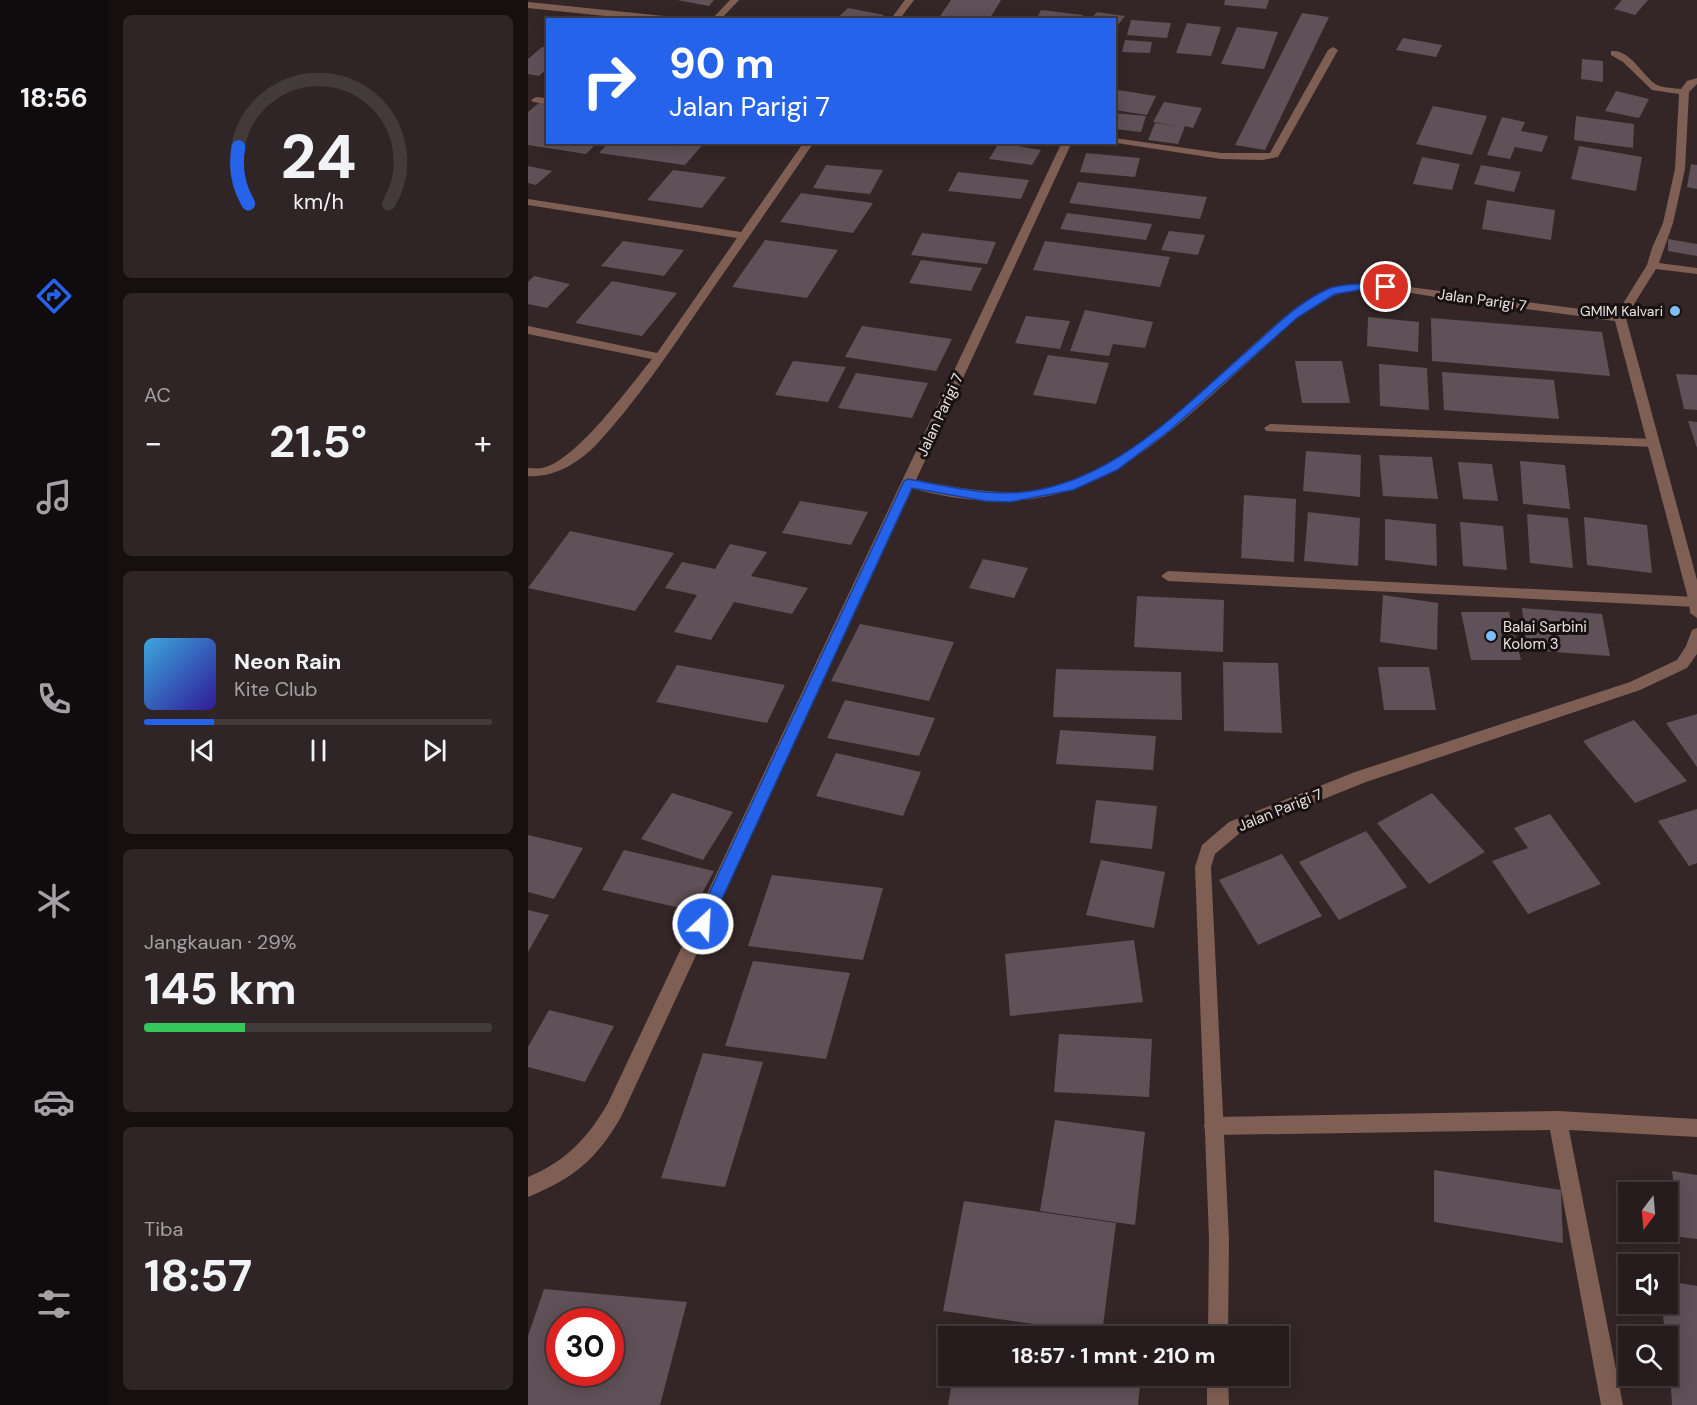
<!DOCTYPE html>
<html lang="id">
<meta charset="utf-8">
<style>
body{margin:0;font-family:"DM Sans",sans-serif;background:#2f2526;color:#f1f3f6;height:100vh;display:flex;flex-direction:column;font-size:22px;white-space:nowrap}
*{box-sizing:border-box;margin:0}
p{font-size:20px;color:#a4a1a4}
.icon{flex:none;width:33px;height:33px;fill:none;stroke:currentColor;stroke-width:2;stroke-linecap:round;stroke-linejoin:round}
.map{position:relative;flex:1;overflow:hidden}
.details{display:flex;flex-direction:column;gap:15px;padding:15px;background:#150f10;width:420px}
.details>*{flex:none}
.hud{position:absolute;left:18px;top:18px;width:570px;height:126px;border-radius:0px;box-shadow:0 3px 15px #0003,0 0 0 2px #433a3b;background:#2563eb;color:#fff;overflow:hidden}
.needle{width:39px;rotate:196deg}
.tools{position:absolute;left:1090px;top:1182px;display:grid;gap:12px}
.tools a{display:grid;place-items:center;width:60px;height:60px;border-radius:0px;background:#271c1d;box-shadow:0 3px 15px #0003,0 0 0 2px #433a3b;font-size:30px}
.speed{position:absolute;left:18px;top:1308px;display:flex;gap:12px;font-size:30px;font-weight:700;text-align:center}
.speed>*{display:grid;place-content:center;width:78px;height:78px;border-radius:50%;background:#271c1d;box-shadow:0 3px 15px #0003,0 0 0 2px #433a3b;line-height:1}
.speed .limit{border:9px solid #d22;background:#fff;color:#111}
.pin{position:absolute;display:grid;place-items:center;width:51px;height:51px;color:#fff;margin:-26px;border:3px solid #fff;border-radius:50%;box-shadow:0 2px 6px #0007}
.me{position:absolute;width:66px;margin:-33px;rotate:25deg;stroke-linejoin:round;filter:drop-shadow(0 0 4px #0008)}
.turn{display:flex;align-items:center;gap:21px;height:126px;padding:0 24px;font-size:27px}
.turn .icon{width:78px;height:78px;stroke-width:2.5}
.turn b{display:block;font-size:42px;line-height:51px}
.big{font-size:45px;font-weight:700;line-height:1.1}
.details .card{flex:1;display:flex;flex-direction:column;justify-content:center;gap:9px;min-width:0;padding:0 21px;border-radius:9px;background:#2f2526}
.details .dial{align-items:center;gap:0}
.dial svg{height:156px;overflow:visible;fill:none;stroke:#433a3b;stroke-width:7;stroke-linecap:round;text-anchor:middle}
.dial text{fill:#f1f3f6;stroke:none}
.song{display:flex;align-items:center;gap:18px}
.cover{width:72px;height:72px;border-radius:9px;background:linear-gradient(135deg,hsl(200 70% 55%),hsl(250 70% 35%))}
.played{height:6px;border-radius:3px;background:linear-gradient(90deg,#2563eb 20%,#433a3b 20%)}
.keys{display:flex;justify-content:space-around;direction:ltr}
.heat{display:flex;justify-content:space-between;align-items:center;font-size:33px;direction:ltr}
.charge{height:9px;border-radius:4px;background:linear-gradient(90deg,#34c759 29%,#433a3b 0)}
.trip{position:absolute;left:410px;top:1326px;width:351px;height:60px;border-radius:0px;background:#271c1d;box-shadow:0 3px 15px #0003,0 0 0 2px #433a3b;font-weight:700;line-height:60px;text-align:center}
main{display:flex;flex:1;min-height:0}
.tabs{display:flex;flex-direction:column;width:108px;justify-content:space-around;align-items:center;background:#100b0c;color:#a4a1a4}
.tabs .icon{width:42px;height:42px}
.tabs .current{color:#2563eb}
.tabs b{font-size:27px;color:#f1f3f6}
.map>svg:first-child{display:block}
</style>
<main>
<nav class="tabs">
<b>18:56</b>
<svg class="icon current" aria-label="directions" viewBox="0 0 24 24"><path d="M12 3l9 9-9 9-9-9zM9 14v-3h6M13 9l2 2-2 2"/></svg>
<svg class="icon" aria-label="music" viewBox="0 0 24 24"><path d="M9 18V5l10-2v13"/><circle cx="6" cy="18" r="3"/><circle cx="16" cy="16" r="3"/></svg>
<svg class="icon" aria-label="phone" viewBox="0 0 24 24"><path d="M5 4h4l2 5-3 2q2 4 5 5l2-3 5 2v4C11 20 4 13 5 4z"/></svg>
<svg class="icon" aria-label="climate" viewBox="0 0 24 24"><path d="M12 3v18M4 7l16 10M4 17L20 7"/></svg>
<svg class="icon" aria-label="car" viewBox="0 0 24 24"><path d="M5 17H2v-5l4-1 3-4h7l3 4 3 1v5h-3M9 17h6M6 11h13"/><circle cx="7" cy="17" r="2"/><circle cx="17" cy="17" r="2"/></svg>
<svg class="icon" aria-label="filters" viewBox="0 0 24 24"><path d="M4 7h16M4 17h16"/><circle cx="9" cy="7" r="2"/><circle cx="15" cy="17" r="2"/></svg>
</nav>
<section class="details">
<div class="card dial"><svg viewBox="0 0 100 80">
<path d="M14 69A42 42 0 1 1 86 69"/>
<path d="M14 69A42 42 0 0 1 9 40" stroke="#2563eb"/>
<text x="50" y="56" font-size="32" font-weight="700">24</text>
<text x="50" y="72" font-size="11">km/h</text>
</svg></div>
<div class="card"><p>AC</p>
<div class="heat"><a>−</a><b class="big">21.5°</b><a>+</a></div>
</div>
<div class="card">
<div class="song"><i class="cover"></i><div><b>Neon Rain</b><p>Kite Club</p></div></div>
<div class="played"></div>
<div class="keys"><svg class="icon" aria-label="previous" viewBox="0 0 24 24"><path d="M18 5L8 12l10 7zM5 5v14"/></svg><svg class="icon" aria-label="pause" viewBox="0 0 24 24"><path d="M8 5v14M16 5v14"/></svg><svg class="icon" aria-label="next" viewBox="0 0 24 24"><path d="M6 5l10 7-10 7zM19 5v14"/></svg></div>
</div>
<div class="card"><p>Jangkauan · 29%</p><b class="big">145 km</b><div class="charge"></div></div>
<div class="card"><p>Tiba</p><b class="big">18:57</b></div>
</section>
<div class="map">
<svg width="1169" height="1405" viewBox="0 0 1169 1405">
<rect width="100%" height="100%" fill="#342627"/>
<path fill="#5f5157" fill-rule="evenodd" d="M149,0H186L181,6Z
M423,0H473L461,20L410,19Z
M697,0H741L738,9L696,5Z
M1094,0H1120L1107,15L1086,9Z
M320,8L356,15L350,20H307Z
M513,10L555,15L553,20H508Z
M569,12L597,16L586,30V20H562Z
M774,13L801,17L737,150L707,145Z
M603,20L643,23L639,38L599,35Z
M659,23L693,27L683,56L648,53Z
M709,27L750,32L736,69L693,64Z
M875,38L914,45L908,57L868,50Z
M597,40L624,42L622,53L594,52Z
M14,47L20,48V68L11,76L0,74V59Z
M1054,59L1075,61V82L1053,79Z
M590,90L628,96L619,115L586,110V96Z
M1088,91L1121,99L1111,118L1077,111Z
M12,102L20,103V142H70L58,154L0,145V112Z
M636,102L674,108L665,128L657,126L650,144L620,140L627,123L653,127L625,122Z
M905,106L959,116L944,155L888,144Z
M586,113L618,116L613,132L586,129Z
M1048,116L1106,124L1105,148L1046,140Z
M974,117L997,122L993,131L1020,136L1014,152L987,147L982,159L959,155Z
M81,142H147L144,148L149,142H177L157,165L71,153Z
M471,143L513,150L504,165L461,159Z
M1051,146L1114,157L1108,191L1043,179Z
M558,153L612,158L607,177L552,172Z
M894,157L932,164L924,190L885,184Z
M1163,164L1169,165V189L1159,187Z
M298,165L355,170L342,194L285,188Z
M953,165L993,172L986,192L946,184Z
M0,166L24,171L8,185L0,183Z
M145,170L198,177L174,208L119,200Z
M430,172L501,180L493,199L420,191Z
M550,182L679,197L672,219L541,203Z
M273,193L345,203L325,233L252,222Z
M959,200L1027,210L1023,240L954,229Z
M539,213L624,224L618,240L532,229Z
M641,231L677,235L670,255L633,250Z
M394,233L468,242L459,264L383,255Z
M1140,239L1169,244V256L1140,251Z
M237,240L310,250L279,298L204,287Z
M95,241L156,250L136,276L73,266Z
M517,241L642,257L632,287L505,270Z
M393,260L454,268L443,291L381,283Z
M6,276L42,284L19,308L0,304V282Z
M84,281L149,293L114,336L47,323Z
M557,310L625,322L617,348L585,344L581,356L542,351Z
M498,316L542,321L532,349L487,343Z
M840,317L891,322L890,352L839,346Z
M903,318L1074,332L1082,376L904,361Z
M334,326L424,339L408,371L317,357Z
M520,355L581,363L568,404L505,395Z
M265,361L318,367L300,402L247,395Z
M767,361H814L822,403H774Z
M851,364L899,368L901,410L852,406Z
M914,372L1026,380L1031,419L916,410Z
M328,373L400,383L384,418L310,408Z
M1148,374L1169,375V410L1156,409Z
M1160,421L1169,422V448Z
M778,451L833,455L832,497L775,491Z
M851,455L904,457L910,499L855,496Z
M992,461L1037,465L1042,509L995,504Z
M930,462L964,464L970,501L935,499Z
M716,495L768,499L766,562L713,558Z
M272,501L340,512L323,545L254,533Z
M780,512L832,518L830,566L776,561Z
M999,514L1040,518L1045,568L1002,563Z
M1056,517L1119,525L1124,573L1059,565Z
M857,519L908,524L909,566L857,560Z
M932,522L975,526L979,570L935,566Z
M42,531L146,553L107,611L0,588Z
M202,544L239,552L223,576L280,588L264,614L206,602L183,640L146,632L169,595L137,588L154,562L187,569Z
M455,559L500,568L486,598L441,588Z
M855,595L910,603L909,650L852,642Z
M609,596L696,600L695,652L606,647Z
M994,608L1074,614L1082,656L999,650Z
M933,612H981L993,660H943Z
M332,624L426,642L401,701L303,681Z
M695,662L750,663L754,733L696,731Z
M149,665L257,685L239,723L128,702Z
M850,667H901L908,710H856Z
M528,669L653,672L654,720L525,717Z
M317,700L407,718L391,756L299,738Z
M1169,714V767L1138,723Z
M1106,720L1159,781L1107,803L1055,741Z
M532,730L628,736L625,770L528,764Z
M308,753L393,772L375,816L288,796Z
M144,793L205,812L175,860L113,839Z
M904,793L957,852L901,884L849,823Z
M568,800L629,806L624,849L562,843Z
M1169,809V863L1161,866L1130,821Z
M1022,814L1073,884L1000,914L964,861L1000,848L986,828Z
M838,831L879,887L811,920L771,862Z
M0,835L55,848L26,899L0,892Z
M96,850L186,871L165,911L74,890Z
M754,854L794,916L730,945L691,880Z
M573,860L637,872L626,928L558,915Z
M244,875L355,888L335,960L220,946Z
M0,910L21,915L0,952Z
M606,940L615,1002L482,1016L477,954Z
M225,961L322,973L298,1059L197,1046Z
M21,1010L86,1026L57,1082L0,1067V1047Z
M531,1034L624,1039L621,1097L526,1092Z
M175,1053L235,1062L197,1187L133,1178Z
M527,1120L617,1132L607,1225L512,1211Z
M906,1170L1033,1190L1035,1243L906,1222Z
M1144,1171L1169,1175V1239L1152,1237Z
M436,1201L588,1223L574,1334L415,1311Z
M1140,1281L1169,1286V1405H1144L1140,1336H1137L1134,1304H1140Z
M16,1289L159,1302L132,1405H0V1336ZM32,1322H82V1372H32Z
M425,1376H613L610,1405H420Z"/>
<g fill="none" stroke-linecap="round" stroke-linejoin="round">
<path fill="#7f5f53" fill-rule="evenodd" d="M805,47L810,50L750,157L734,160L693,159L582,142H586V138L693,153H742L800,50Z"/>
<path fill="#7f5f53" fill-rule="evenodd" d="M202,0H211L192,20H183Z
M377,0H386L371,20H362Z
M1083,51C1103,49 1114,76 1129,85C1135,88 1146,88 1153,89L1159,81L1169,78V84L1161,92L1157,169L1145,223L1131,263L1169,268V274L1128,269L1096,320L1092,322L1086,318L1119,265L1124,248L1135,223L1147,169L1151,94L1124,90L1095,62L1083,55Z
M8,97L20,98V104L5,102L3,100Z
M276,142H286C248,198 213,248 175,303C142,351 108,402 68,445C50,463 26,478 0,476V468C4,468 10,469 14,468C46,463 103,385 124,359L0,334V326L129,353L209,238L0,205V199L213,232Z
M742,424L1126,439L1132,443L1126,447L738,431L736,428Z
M380,478L387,483L93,1117C68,1160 46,1178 0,1197V1177C37,1162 60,1138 80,1103L373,483Z
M640,571L1168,597L1169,607L640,581L633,576Z
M1030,1111L1169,1119V1137L1041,1130L1095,1405H1073L1022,1130L685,1135L678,1133L676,1126L678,1119L685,1117Z"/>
<path fill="#7f5f53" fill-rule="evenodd" d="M0,2L146,17L150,20H115L0,8Z
M534,142H544L388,480C432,488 479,498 523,488C613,467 698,362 770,306L806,287L824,284H858L1092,314L1098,318L1169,580V618L1162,613L1161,602L1087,321C1030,313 973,306 916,298C884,294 845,283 813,293C779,303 752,334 726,357C611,461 543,534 375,486L373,483Z
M1169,628V654L1159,668L1112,690L838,782L713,832L687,854L683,867L701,1239L700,1336H680L681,1239L667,867L674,845L701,822L827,772L1102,682L1149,660L1158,646L1164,630Z
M679,1376H700L701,1405H679Z"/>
</g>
<path fill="#2563eb" stroke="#184099" stroke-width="1.5" d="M831,284H858L863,287L858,290H831L807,294L770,317L641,431L589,470L545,490L482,502L457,501L384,488L180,929L175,931L169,929L167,924L169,919L376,481L380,479C413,485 446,493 479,493C579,492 654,407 724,347C747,326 771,302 800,289C809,285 822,285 831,284Z"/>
<g fill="#7bbef8" stroke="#171111" stroke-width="2">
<circle cx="1147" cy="311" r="6"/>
<circle cx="963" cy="636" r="6"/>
</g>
<g text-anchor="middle" stroke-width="6" stroke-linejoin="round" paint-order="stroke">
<g font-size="14" fill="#ebe1e1" stroke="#171111" text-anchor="end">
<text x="1135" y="316">GMIM Kalvari</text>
</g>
<g font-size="15" fill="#ebe1e1" stroke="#171111">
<text transform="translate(954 300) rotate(8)" y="5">Jalan Parigi 7</text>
<text transform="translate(412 415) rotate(-65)" y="5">Jalan Parigi 7</text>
<text transform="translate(752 810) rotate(-22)" y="5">Jalan Parigi 7</text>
</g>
<g font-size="15" fill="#ebe1e1" stroke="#171111" text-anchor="start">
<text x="975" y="632">Balai Sarbini<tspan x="975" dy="17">Kolom 3</tspan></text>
</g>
</g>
</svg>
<div class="tools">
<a><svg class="needle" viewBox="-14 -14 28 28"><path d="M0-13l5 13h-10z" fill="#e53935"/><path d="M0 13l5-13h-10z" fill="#a4a1a4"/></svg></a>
<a><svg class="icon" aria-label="sound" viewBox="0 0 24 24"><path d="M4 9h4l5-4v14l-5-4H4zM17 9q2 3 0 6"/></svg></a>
<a><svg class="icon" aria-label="search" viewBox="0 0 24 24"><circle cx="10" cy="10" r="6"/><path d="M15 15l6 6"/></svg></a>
</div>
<div class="speed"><div class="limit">30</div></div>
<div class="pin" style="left:858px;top:287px;background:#d93025"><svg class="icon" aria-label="arrive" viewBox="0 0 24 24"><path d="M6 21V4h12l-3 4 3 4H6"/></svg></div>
<svg class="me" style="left:175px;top:924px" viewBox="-20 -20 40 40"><circle r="17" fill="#2563eb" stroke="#fff" stroke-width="3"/><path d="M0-11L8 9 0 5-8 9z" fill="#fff"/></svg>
<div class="trip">18:57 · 1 mnt · 210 m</div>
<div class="hud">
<div class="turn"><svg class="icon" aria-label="right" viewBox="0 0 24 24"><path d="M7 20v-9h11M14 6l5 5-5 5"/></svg><div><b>90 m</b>Jalan Parigi 7</div></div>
</div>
</div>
</main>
